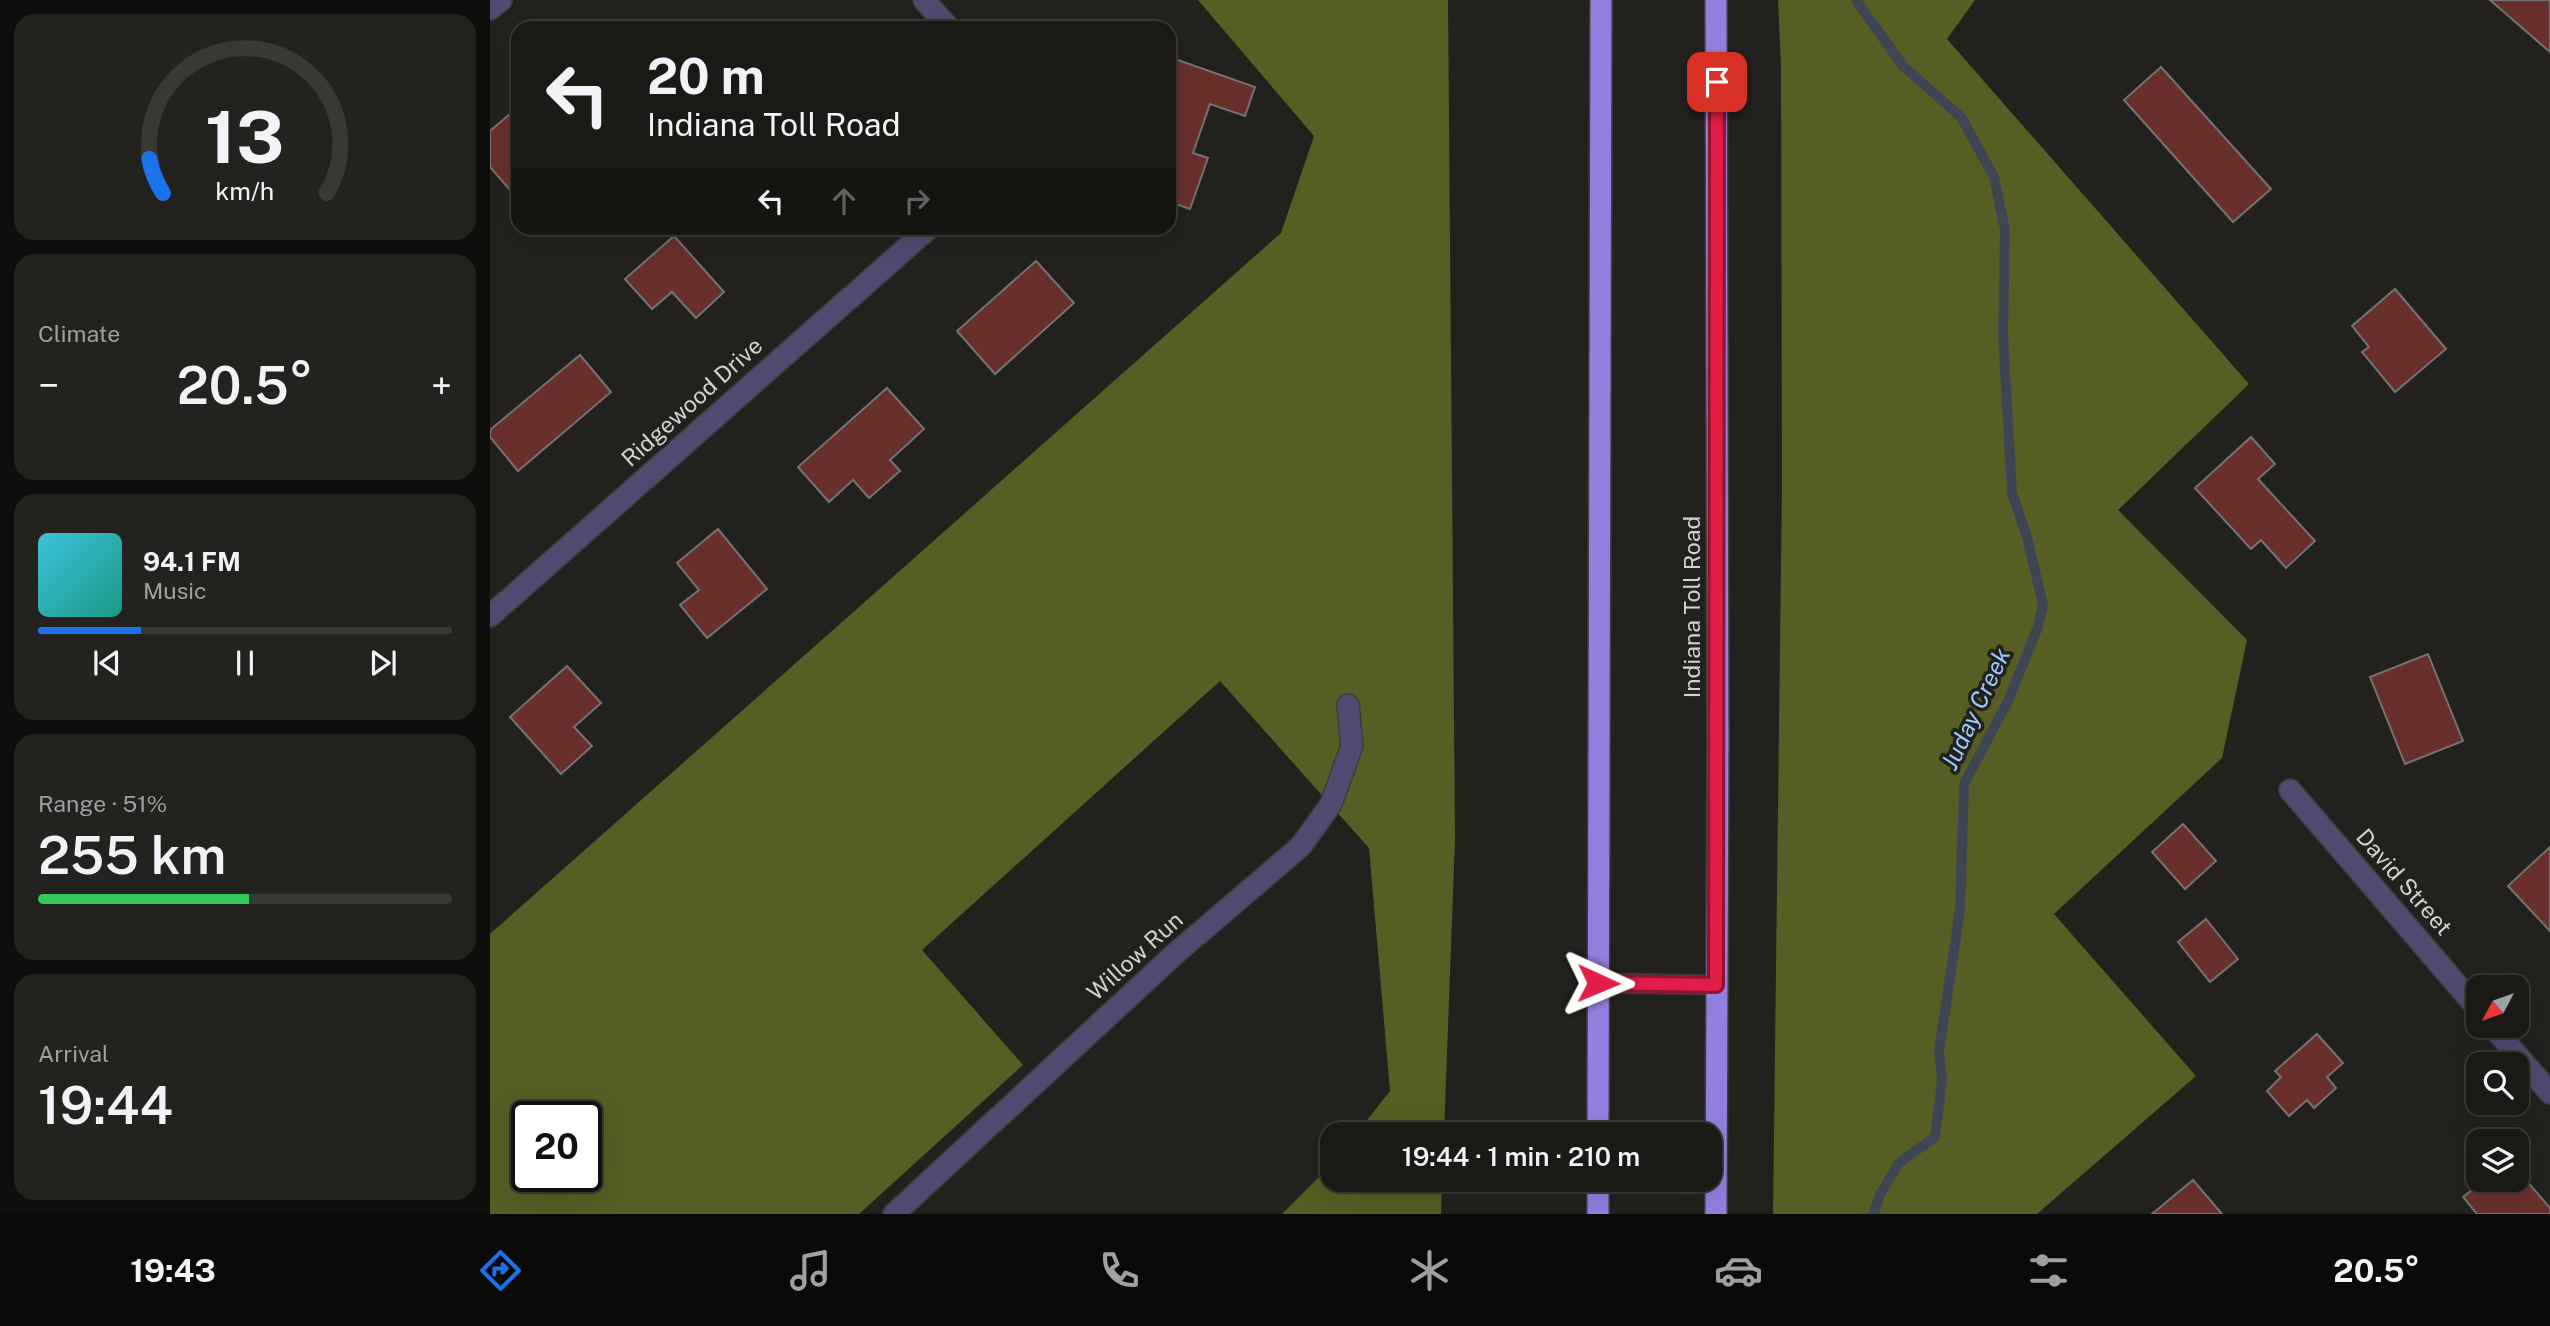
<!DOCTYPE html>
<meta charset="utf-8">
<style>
body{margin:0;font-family:"Public Sans",sans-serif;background:#23221f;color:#f1f3f6;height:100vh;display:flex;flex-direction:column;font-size:26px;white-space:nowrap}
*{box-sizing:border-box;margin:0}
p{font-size:23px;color:#9fa0a1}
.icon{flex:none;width:38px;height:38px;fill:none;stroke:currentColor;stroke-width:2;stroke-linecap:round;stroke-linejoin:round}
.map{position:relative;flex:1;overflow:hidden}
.sheet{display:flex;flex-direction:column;gap:14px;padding:14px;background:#0e0e0c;width:490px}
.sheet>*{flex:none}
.top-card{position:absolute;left:21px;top:21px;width:665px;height:214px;border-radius:21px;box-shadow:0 7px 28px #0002,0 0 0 2px #383835;background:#1a1916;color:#f1f3f6;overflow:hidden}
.needle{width:46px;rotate:229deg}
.tools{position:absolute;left:1976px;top:975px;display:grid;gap:14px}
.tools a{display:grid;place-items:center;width:63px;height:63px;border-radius:14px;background:#1a1916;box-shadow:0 7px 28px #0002,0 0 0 2px #383835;font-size:35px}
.speed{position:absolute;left:21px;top:1101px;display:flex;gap:14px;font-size:35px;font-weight:700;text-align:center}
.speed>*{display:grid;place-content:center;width:91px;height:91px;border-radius:50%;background:#1a1916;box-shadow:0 7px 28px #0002,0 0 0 2px #383835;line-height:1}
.speed .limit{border:4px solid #111;border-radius:10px;background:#fff;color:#111}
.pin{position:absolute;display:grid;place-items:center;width:60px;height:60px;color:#fff;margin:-30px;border-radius:14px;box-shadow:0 4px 10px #0006}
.me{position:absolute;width:77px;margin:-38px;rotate:91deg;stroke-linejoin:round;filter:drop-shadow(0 0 5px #0008)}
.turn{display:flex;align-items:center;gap:24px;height:147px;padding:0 21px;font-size:32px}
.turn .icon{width:91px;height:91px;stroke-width:2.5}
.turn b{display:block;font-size:49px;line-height:60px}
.lanes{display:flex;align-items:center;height:66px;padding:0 21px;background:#0003;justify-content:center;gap:35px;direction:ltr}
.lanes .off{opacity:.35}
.big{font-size:52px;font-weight:600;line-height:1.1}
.sheet .tile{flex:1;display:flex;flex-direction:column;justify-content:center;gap:10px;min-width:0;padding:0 24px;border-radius:21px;background:#23221f}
.sheet .dial{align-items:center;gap:0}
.dial svg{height:182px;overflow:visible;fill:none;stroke:#383835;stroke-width:7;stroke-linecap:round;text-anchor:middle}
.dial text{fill:#f1f3f6;stroke:none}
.song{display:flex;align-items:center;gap:21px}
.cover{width:84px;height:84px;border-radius:10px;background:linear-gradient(135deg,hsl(190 70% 55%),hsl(170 70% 35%))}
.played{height:7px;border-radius:4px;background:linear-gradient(90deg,#1a73e8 25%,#383835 25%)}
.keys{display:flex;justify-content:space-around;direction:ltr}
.heat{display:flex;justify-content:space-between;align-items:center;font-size:38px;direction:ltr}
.charge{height:10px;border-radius:5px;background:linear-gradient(90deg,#34c759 51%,#383835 0)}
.trip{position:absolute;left:830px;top:1122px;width:402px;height:70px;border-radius:21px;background:#1a1916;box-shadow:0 7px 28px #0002,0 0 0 2px #383835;font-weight:600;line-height:70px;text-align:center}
.tabs{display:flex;height:112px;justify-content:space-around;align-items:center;background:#0a0a09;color:#9fa0a1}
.tabs .icon{width:49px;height:49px}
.tabs .active{color:#1a73e8}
.tabs b{font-size:32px;color:#f1f3f6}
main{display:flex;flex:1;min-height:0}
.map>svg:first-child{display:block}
</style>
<main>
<section class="sheet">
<div class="tile dial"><svg viewBox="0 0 100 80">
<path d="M14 69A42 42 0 1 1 86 69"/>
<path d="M14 69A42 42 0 0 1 8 54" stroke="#1a73e8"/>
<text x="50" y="56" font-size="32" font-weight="700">13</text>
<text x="50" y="72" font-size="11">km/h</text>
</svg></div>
<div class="tile"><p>Climate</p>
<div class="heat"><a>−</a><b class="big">20.5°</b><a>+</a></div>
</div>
<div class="tile">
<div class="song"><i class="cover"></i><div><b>94.1 FM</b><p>Music</p></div></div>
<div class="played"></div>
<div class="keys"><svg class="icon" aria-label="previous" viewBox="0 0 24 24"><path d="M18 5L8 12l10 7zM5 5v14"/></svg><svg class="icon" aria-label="pause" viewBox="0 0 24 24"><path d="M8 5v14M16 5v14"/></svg><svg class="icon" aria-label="next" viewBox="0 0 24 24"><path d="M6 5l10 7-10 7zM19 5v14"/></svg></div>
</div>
<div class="tile"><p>Range · 51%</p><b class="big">255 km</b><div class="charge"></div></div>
<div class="tile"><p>Arrival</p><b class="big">19:44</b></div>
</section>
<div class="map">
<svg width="2060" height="1214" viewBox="0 0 2060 1214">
<rect width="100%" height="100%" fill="#23211e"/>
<path fill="#575e23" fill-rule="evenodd" d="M708,0H958L965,839L954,1134H866L900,1091L879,848L730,681L432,950L533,1065L369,1214H0V934L791,233L824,136ZM37,1116H96V1176H37Z
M1288,0H1485L1457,39L1759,384L1628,510L1757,640L1732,758L1564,914L1706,1076L1547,1214H1283L1292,483L1291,66Z
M842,1164V1180H952L951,1214H792Z"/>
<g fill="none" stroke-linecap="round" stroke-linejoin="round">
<path stroke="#3f4653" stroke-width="10" d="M1366,0L1413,66L1471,117L1504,177L1515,230L1513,334L1522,493L1537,537L1553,605L1548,627L1518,701L1474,784L1470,910L1449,1051L1452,1080L1445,1137L1409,1163L1389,1196L1384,1214"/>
</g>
<path fill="#69302b" stroke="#767271" stroke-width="2" d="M2000,0H2060V52Z
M685,59L765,87L755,116L720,104L703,153L718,158L700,209L686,204L684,210H679V77Z
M1671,67L1781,189L1743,222L1634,100Z
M28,107V199L0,167V131Z
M184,236L234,292L206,318L182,292L162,309L135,279Z
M546,261L584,303L505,374L467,331Z
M1905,289L1956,349L1905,392L1872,352L1879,347L1862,326Z
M90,355L121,392L28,471L0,437V430Z
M397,388L434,429L400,460L410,471L379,498L363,480L339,502L308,467Z
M1761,437L1785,464L1768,479L1825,541L1796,568L1771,540L1761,549L1705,488Z
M228,529L277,589L217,638L190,605L209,590L187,563Z
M1938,654L1973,741L1915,764L1880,677Z
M77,666L111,703L84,727L102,746L71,774L20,717Z
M1693,824L1726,861L1695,889L1662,852Z
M2060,847V931L2018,886Z
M1716,919L1748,959L1720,982L1688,942Z
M1827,1034L1853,1063L1837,1077L1846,1088L1824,1108L1817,1100L1799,1116L1777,1091L1791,1077L1785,1071Z
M1703,1180L1732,1214H1662Z
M1995,1180H2036L2060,1208V1214H1987L1973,1197Z"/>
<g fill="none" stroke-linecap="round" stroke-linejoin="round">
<defs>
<path id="lane" d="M1109,983L1226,985"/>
<path id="street" d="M434,0L459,28
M0,9L11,0
M0,616L439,228
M1800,790L1988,1009
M2002,1026L2060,1093
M404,1214L686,953L811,846L841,804L862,746L858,705"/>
<path id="highway" d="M1108,1134L1111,0
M1108,1180V1214
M1226,1214L1228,741L1226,0"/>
</defs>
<use href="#lane" stroke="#3f3d3a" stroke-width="21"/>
<use href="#street" stroke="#3f3d3a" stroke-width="24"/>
<use href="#highway" stroke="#3f3d3a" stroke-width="24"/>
<use href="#lane" stroke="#504a71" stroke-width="18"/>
<use href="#street" stroke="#504a71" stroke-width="21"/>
<use href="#highway" stroke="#927fe0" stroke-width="21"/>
</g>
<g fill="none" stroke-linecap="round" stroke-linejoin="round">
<defs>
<path id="route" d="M1108,983L1226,985L1227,82"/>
</defs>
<use href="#route" stroke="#92132f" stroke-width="18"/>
<use href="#route" stroke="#e11d48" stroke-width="12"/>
</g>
<g text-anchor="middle" stroke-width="7" stroke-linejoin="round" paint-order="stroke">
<g font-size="23" fill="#d3d1d0" stroke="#23211e">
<text transform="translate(202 402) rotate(-42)" y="8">Ridgewood Drive</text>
<text transform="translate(1202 607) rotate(-90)" y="8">Indiana Toll Road</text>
<text transform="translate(1914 882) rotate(49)" y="8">David Street</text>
<text transform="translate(645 956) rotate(-42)" y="8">Willow Run</text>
</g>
<g font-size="24" font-style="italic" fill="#96ccfd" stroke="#23211e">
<text transform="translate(1486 709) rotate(-65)" y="8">Juday Creek</text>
</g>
</g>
</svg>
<div class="tools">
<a><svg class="needle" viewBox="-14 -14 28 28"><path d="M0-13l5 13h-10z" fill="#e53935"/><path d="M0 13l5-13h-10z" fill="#9fa0a1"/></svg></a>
<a><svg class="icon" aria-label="search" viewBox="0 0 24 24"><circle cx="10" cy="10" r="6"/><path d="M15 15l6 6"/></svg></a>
<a><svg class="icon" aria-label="layers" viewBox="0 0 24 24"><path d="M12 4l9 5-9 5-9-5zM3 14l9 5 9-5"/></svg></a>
</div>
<div class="speed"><div class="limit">20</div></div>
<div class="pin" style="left:1227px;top:82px;background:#d93025"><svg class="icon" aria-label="arrive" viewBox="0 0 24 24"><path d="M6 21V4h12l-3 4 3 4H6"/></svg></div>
<svg class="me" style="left:1108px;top:983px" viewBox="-20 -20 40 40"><path d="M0-17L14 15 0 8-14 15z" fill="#e11d48" stroke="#fff" stroke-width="4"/></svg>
<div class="trip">19:44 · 1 min · 210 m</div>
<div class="top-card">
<div class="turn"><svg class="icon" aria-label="left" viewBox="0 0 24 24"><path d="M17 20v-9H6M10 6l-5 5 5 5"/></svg><div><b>20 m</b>Indiana Toll Road</div></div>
<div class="lanes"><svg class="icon" aria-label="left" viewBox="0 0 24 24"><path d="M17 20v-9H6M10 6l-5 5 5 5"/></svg><svg class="icon off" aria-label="ahead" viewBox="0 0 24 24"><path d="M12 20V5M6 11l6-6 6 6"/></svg><svg class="icon off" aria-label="right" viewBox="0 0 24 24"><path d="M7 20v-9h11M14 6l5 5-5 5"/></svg></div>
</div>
</div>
</main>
<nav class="tabs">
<b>19:43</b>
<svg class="icon active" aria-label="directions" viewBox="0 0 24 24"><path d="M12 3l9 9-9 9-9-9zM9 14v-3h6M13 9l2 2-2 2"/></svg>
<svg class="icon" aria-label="music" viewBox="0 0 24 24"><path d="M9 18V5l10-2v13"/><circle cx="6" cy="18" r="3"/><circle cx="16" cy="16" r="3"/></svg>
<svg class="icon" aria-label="phone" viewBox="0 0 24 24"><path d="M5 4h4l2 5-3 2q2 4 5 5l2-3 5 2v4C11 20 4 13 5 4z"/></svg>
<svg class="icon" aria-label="climate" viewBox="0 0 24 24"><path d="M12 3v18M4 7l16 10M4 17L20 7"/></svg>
<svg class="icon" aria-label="car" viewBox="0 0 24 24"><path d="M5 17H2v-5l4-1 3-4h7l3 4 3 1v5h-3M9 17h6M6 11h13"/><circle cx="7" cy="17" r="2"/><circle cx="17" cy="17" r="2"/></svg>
<svg class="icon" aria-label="filters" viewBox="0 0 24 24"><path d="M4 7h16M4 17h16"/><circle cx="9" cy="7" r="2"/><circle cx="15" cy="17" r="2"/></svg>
<b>20.5°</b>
</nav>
